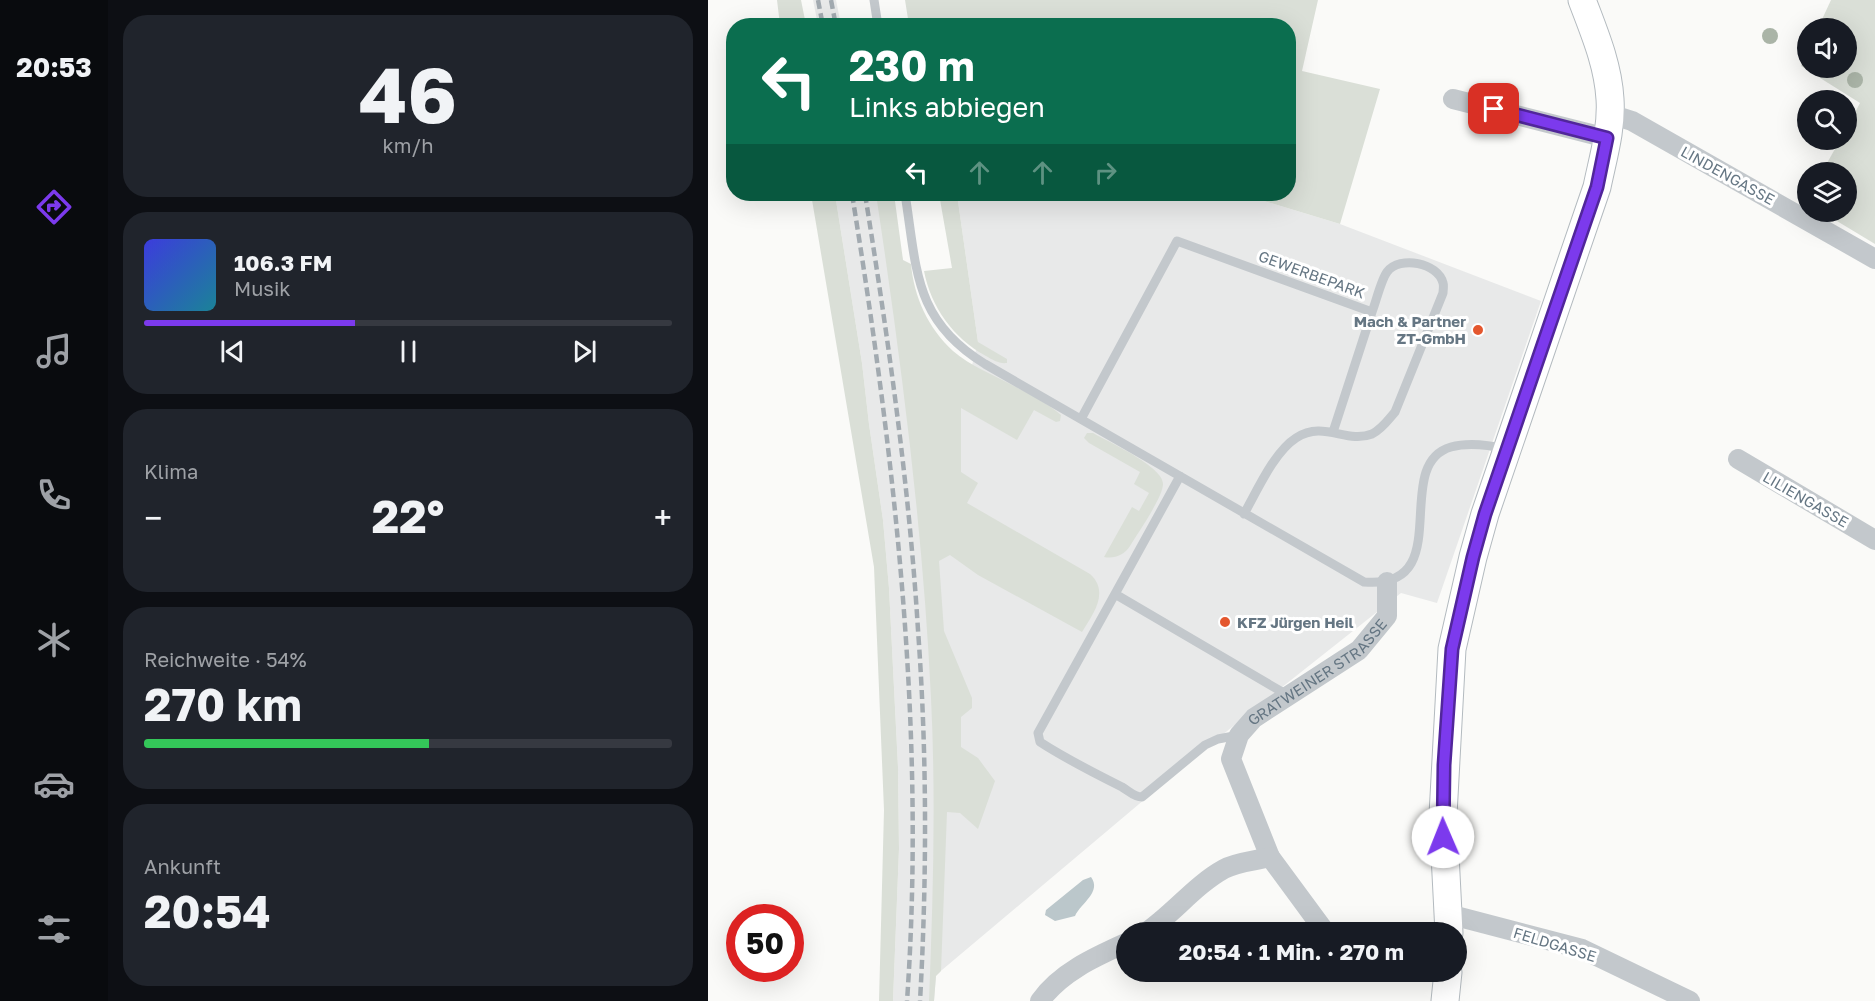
<!DOCTYPE html>
<html lang="de">
<head>
<meta charset="utf-8">
<style>
	:root { --surface:#171b24; --page:#20242c; --text:#f1f3f6; --muted:#9ea1a6; --line:#363941; --accent:#7c3aed }
	body { margin:0; font-family:"Golos Text",sans-serif; background:var(--page); color:var(--text); height:100vh; display:flex; flex-direction:column; font-size:22px; white-space:nowrap }
	* { box-sizing:border-box; margin:0 }
	p { font-size:20px; color:var(--muted) }
	.icon { flex:none; width:33px; height:33px; fill:none; stroke:currentColor; stroke-width:2; stroke-linecap:round; stroke-linejoin:round }
	.map { position:relative; flex:1; overflow:hidden }
	.panel { display:flex; flex-direction:column; gap:15px; padding:15px; background:#0d0f14; width:600px }
	.panel>* { flex:none }
	.hud { position:absolute; left:18px; top:18px; width:570px; height:183px; border-radius:24px; box-shadow:0 6px 24px #0002; background:#0b6e4f; color:#fff; overflow:hidden }
	.tools { position:absolute; left:1089px; top:18px; display:grid; gap:12px }
	.tools a { display:grid; place-items:center; width:60px; height:60px; border-radius:50%; background:var(--surface); box-shadow:0 6px 24px #0002; font-size:30px }
	.speed { position:absolute; left:18px; top:904px; display:flex; gap:12px; font-size:30px; font-weight:700; text-align:center }
	.speed>* { display:grid; place-content:center; width:78px; height:78px; border-radius:50%; background:var(--surface); box-shadow:0 6px 24px #0002; line-height:1 }
	.speed .limit { border:9px solid #d22; background:#fff; color:#111 }
	.pin { position:absolute; display:grid; place-items:center; width:51px; height:51px; color:#fff; margin:-26px; border-radius:12px; box-shadow:0 3px 9px #0006 }
	.me { position:absolute; width:66px; margin:-33px; rotate:359deg; stroke-linejoin:round; filter:drop-shadow(0 0 4px #0008) }
	.turn { display:flex; align-items:center; gap:21px; height:126px; padding:0 24px; font-size:27px }
	.turn .icon { width:78px; height:78px; stroke-width:2.5 }
	.turn b { display:block; font-size:42px; line-height:51px }
	.lanes { display:flex; align-items:center; height:57px; padding:0 24px; background:#0003; justify-content:center; gap:30px; direction:ltr }
	.lanes .off { opacity:.35 }
	.big { font-size:45px; font-weight:700; line-height:1.1 }
	.panel .tile { flex:1; display:flex; flex-direction:column; justify-content:center; gap:9px; min-width:0; padding:0 21px; border-radius:24px; background:var(--page) }
	.panel .dial { align-items:center; gap:0 }
	.dial b { font-size:78px; line-height:1 }
	.song { display:flex; align-items:center; gap:18px }
	.cover { width:72px; height:72px; border-radius:9px; background:linear-gradient(135deg,hsl(240 70% 55%),hsl(190 70% 35%)) }
	.played { height:6px; border-radius:3px; background:linear-gradient(90deg,var(--accent) 40%,var(--line) 40%) }
	.keys { display:flex; justify-content:space-around; direction:ltr }
	.heat { display:flex; justify-content:space-between; align-items:center; font-size:33px; direction:ltr }
	.charge { height:9px; border-radius:4px; background:linear-gradient(90deg,#34c759 54%,var(--line) 0) }
	.trip { position:absolute; left:408px; top:922px; width:351px; height:60px; border-radius:30px; background:var(--surface); box-shadow:0 6px 24px #0002; font-weight:700; line-height:60px; text-align:center }
	main { display:flex; flex:1; min-height:0 }
	.dock { display:flex; flex-direction:column; width:108px; justify-content:space-around; align-items:center; background:#090b0e; color:var(--muted) }
	.dock .icon { width:42px; height:42px }
	.dock .current { color:var(--accent) }
	.dock b { font-size:27px; color:var(--text) }
	.map>svg:first-child { display:block }
	.built { fill:#e8e9e9 }
	.green { fill:#dadfd7 }
	.water { fill:#bbc7cb }
	.lines { fill:none; stroke-linecap:round; stroke-linejoin:round }
	.secondary-casing { stroke:#b3babf; stroke-width:29 }
	.service { stroke:#c3c8cc; stroke-width:9 }
	.minor { stroke:#c3c8cc; stroke-width:20 }
	.secondary { stroke:#fff; stroke-width:27 }
	.rail { stroke:#a2aab0; stroke-width:4.5; stroke-dasharray:9 4.5; stroke-linecap:butt }
	.tree { fill:#aab4a7 }
	.route-casing { stroke:#51269a; stroke-width:15 }
	.route { stroke:#7c3aed; stroke-width:10 }
	.poi-dot { fill:#e4572e; stroke:#fff; stroke-width:2 }
	.labels { text-anchor:middle; dominant-baseline:central; stroke-width:6; stroke-linejoin:round; paint-order:stroke }
	.street-label { font-size:15px; fill:#657683; stroke:#fff }
	.poi-label { font-size:15px; font-weight:bold; fill:#657683; stroke:#fff; text-anchor:end }
</style>
</head>
<body>
<main>
<nav class="dock">
<b>20:53</b>
<svg class="icon current" aria-label="directions" viewBox="0 0 24 24"><path d="M12 3l9 9-9 9-9-9zM9 14v-3h6M13 9l2 2-2 2"/></svg>
<svg class="icon" aria-label="music" viewBox="0 0 24 24"><path d="M9 18V5l10-2v13"/><circle cx="6" cy="18" r="3"/><circle cx="16" cy="16" r="3"/></svg>
<svg class="icon" aria-label="phone" viewBox="0 0 24 24"><path d="M5 4h4l2 5-3 2q2 4 5 5l2-3 5 2v4C11 20 4 13 5 4z"/></svg>
<svg class="icon" aria-label="climate" viewBox="0 0 24 24"><path d="M12 3v18M4 7l16 10M4 17L20 7"/></svg>
<svg class="icon" aria-label="car" viewBox="0 0 24 24"><path d="M5 17H2v-5l4-1 3-4h7l3 4 3 1v5h-3M9 17h6M6 11h13"/><circle cx="7" cy="17" r="2"/><circle cx="17" cy="17" r="2"/></svg>
<svg class="icon" aria-label="filters" viewBox="0 0 24 24"><path d="M4 7h16M4 17h16"/><circle cx="9" cy="7" r="2"/><circle cx="15" cy="17" r="2"/></svg>
</nav>
<section class="panel">
<div class="tile dial"><b>46</b><p>km/h</p></div>
<div class="tile">
<div class="song"><i class="cover"></i><div><b>106.3 FM</b><p>Musik</p></div></div>
<div class="played"></div>
<div class="keys"><svg class="icon" aria-label="previous" viewBox="0 0 24 24"><path d="M18 5L8 12l10 7zM5 5v14"/></svg><svg class="icon" aria-label="pause" viewBox="0 0 24 24"><path d="M8 5v14M16 5v14"/></svg><svg class="icon" aria-label="next" viewBox="0 0 24 24"><path d="M6 5l10 7-10 7zM19 5v14"/></svg></div>
</div>
<div class="tile"><p>Klima</p>
<div class="heat"><a>−</a><b class="big">22°</b><a>+</a></div>
</div>
<div class="tile"><p>Reichweite · 54%</p><b class="big">270 km</b><div class="charge"></div></div>
<div class="tile"><p>Ankunft</p><b class="big">20:54</b></div>
</section>
<div class="map">
<svg width="1167" height="1001" viewBox="0 0 1167 1001">
	<rect width="100%" height="100%" fill="#fafaf8"/>
	<path class="built" d="M105,0h23l5,25h-23z
		M127,194h50l76,279v-65l17,-66 -21,-148h284l99,30 201,77 -104,302 -36,-10 -115,91 -84,67 -266,224 -2,26h-41l6,-152 -1,-82 -9,-179 -6,-68 -14,-96 -7,-61z"/>
	<path class="green" d="M69,0h24l5,25h-26z
		M197,0h413l-16,71 78,18 -40,135 -99,-30h47v-168l-379,-1z
		M1123,0h44v244l-53,-32h24v-40h-24l18,-32h6l1,-12 13,-25 -59,-37 6,-15 1,17h38v-40h-28z
		M103,194h24l27,169 7,61 14,96 6,68 9,179 1,82 -6,152h-14l5,-191 -10,-243z
		M168,194h18l9,66 8,4c3,33 17,64 42,87 17,15 41,24 61,35 16,8 33,17 47,29l-1,6 -4,1 -22,-12 -17,30 -56,-32v64l17,11 -11,20 123,71c20,18 3,40 -8,58l-104,-57 -28,-20 -11,6 5,70 28,67v10l-11,9v30l17,11 17,23 -17,48 -18,-16 -13,-1 -6,159 -5,5 -2,25h-5c4,-101 7,-202 2,-303 -8,-169 -30,-338 -55,-504z
		M231,194h18l21,148 29,17v4c-8,1 -14,-3 -21,-7 -33,-18 -55,-49 -62,-85l28,-3z
		M379,433h6c14,8 71,34 70,51 0,13 -25,49 -33,62 -6,9 -15,13 -26,11l28,-50 7,4 10,-18 -15,-9 6,-12 -51,-29 -5,-5z"/>
	<path class="water" d="M383,877c11,15 -10,26 -16,39l-20,5 -10,-6 1,-5 37,-30z"/>
	<g class="lines">
		<defs>
			<path id="secondary" d="M741,933l-6,-118 9,-166 21,-92 12,-43 112,-327c6,-29 15,-59 13,-88 -2,-35 -16,-67 -28,-99
				M737,1001l3,-29"/>
		</defs>
		<use href="#secondary" class="secondary-casing"/>
		<path class="service" d="M166,0l4,26
			M197,194c12,74 8,126 80,170l379,218c95,8 25,-117 87,-135 18,-5 38,-2 55,2
			M373,419l96,-178 195,71c4,-10 9,-32 15,-40 13,-17 51,-9 56,11 1,3 0,7 0,10l-48,119c-7,8 -13,17 -23,22 -26,10 -48,-14 -76,4 -22,14 -39,53 -52,76
			M625,432l39,-120
			M472,476l-65,118 174,102
			M407,594l-77,139 2,9c26,17 54,31 82,45 7,4 12,10 20,10l63,-52 13,-6 21,-4"/>
		<g class="minor">
			<path d="M745,99l154,39"/>
			<path d="M902,114l22,7 243,138"/>
			<path d="M1030,459l137,81"/>
			<path id="s1" d="M562,857l-39,-98 8,-24 15,-17 105,-68 28,-34v-34"/>
			<path d="M740,914l134,35 108,52"/>
			<path d="M437,933c28,-19 50,-48 79,-64 13,-7 31,-8 46,-12l56,76"/>
			<path d="M332,1001c21,-29 55,-44 86,-58"/>
		</g>
		<use href="#secondary" class="secondary"/>
		<path class="rail" d="M110,0l5,26
			M123,0l5,26
			M144,194c43,266 74,537 55,807
			M157,194c23,144 44,290 53,436 9,123 9,247 2,371"/>
	</g>
	<g class="tree">
		<circle cx="1062" cy="36" r="8"/>
		<circle cx="1147" cy="80" r="8"/>
	</g>
	<g class="lines">
		<defs>
			<path id="route" d="M735,837l1,-72 8,-116 21,-92 12,-43 112,-327 10,-49 -113,-29"/>
		</defs>
		<use href="#route" class="route-casing"/>
		<use href="#route" class="route"/>
	</g>
	<g class="poi-dot">
		<circle cx="770" cy="330" r="6"/>
		<circle cx="517" cy="622" r="6"/>
	</g>
	<g class="labels">
		<g class="street-label">
			<text transform="translate(1020 175) rotate(29)">LINDENGASSE</text>
			<text transform="translate(604 274) rotate(20)">GEWERBEPARK</text>
			<text transform="translate(1098 499) rotate(30)">LILIENGASSE</text>
			<text stroke="none"><textPath href="#s1" startOffset="232">GRATWEINER STRASSE</textPath></text>
			<text transform="translate(847 944) rotate(17)">FELDGASSE</text>
		</g>
		<g class="poi-label">
			<text x="758" y="321">Mach &amp; Partner<tspan x="758" dy="17">ZT-GmbH</tspan></text>
			<text x="529" y="622" text-anchor="start">KFZ Jürgen Heil</text>
		</g>
	</g>
</svg>
<div class="tools">
<a><svg class="icon" aria-label="sound" viewBox="0 0 24 24"><path d="M4 9h4l5-4v14l-5-4H4zM17 9q2 3 0 6"/></svg></a>
<a><svg class="icon" aria-label="search" viewBox="0 0 24 24"><circle cx="10" cy="10" r="6"/><path d="M15 15l6 6"/></svg></a>
<a><svg class="icon" aria-label="layers" viewBox="0 0 24 24"><path d="M12 4l9 5-9 5-9-5zM3 14l9 5 9-5"/></svg></a>
</div>
<div class="speed"><div class="limit">50</div></div>
<div class="pin" style="left:786px;top:109px;background:#d93025"><svg class="icon" aria-label="arrive" viewBox="0 0 24 24"><path d="M6 21V4h12l-3 4 3 4H6"/></svg></div>
<svg class="me" style="left:735px;top:837px" viewBox="-20 -20 40 40"><circle r="19" fill="#fff"/><path d="M0-13L10 11 0 6-10 11z" fill="#7c3aed"/></svg>
<div class="trip">20:54 · 1 Min. · 270 m</div>
<div class="hud">
<div class="turn"><svg class="icon" aria-label="left" viewBox="0 0 24 24"><path d="M17 20v-9H6M10 6l-5 5 5 5"/></svg><div><b>230 m</b>Links abbiegen</div></div>
<div class="lanes"><svg class="icon" aria-label="left" viewBox="0 0 24 24"><path d="M17 20v-9H6M10 6l-5 5 5 5"/></svg><svg class="icon off" aria-label="ahead" viewBox="0 0 24 24"><path d="M12 20V5M6 11l6-6 6 6"/></svg><svg class="icon off" aria-label="ahead" viewBox="0 0 24 24"><path d="M12 20V5M6 11l6-6 6 6"/></svg><svg class="icon off" aria-label="right" viewBox="0 0 24 24"><path d="M7 20v-9h11M14 6l5 5-5 5"/></svg></div>
</div>
</div>
</main>
</body>
</html>
